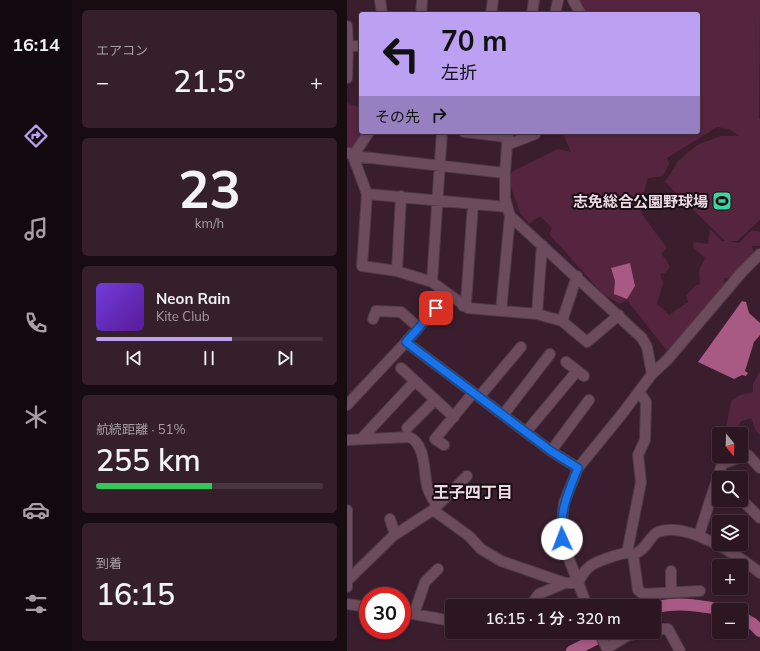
<!DOCTYPE html>
<html lang="ja">
<head>
<meta charset="utf-8">
<style>
	:root { --surface:#2c1622; --page:#341f2a; --text:#f1f3f6; --muted:#a69fa5; --line:#483540; --accent:#bca0f2 }
	body { margin:0; font-family:Mulish,"Noto Sans JP",sans-serif; background:var(--page); color:var(--text); height:100vh; display:flex; flex-direction:column; font-size:15px; white-space:nowrap }
	* { box-sizing:border-box; margin:0 }
	p { font-size:13px; color:var(--muted) }
	.icon { flex:none; width:22px; height:22px; fill:none; stroke:currentColor; stroke-width:2; stroke-linecap:round; stroke-linejoin:round }
	.map { position:relative; flex:1; overflow:hidden }
	.panel { display:flex; flex-direction:column; gap:10px; padding:10px; background:#180c13; width:275px }
	.panel>* { flex:none }
	.guide { position:absolute; left:12px; top:12px; width:341px; height:122px; border-radius:4px; box-shadow:0 2px 6px #0003,0 0 0 1px var(--line); background:#bca0f2; color:#111; overflow:hidden }
	.needle { width:26px; rotate:161deg }
	.controls { position:absolute; left:365px; top:427px; display:grid; gap:8px }
	.controls a { display:grid; place-items:center; width:36px; height:36px; border-radius:4px; background:var(--surface); box-shadow:0 2px 6px #0003,0 0 0 1px var(--line); font-size:20px }
	.speed { position:absolute; left:12px; top:587px; display:flex; gap:8px; font-size:20px; font-weight:700; text-align:center }
	.speed>* { display:grid; place-content:center; width:52px; height:52px; border-radius:50%; background:var(--surface); box-shadow:0 2px 6px #0003,0 0 0 1px var(--line); line-height:1 }
	.speed .limit { border:6px solid #d22; background:#fff; color:#111 }
	.pin { position:absolute; display:grid; place-items:center; width:34px; height:34px; color:#fff; margin:-17px; border-radius:8px; box-shadow:0 2px 6px #0006 }
	.me { position:absolute; width:44px; margin:-22px; rotate:358deg; stroke-linejoin:round; filter:drop-shadow(0 0 3px #0008) }
	.turn { display:flex; align-items:center; gap:14px; height:84px; padding:0 16px; font-size:18px }
	.turn .icon { width:52px; height:52px; stroke-width:2.5 }
	.turn b { display:block; font-size:28px; line-height:34px }
	.then { display:flex; align-items:center; height:38px; padding:0 16px; background:#0003; gap:8px; font-size:15px }
	.big { font-size:30px; font-weight:600; line-height:1.1 }
	.panel .widget { flex:1; display:flex; flex-direction:column; justify-content:center; gap:6px; min-width:0; padding:0 14px; border-radius:6px; background:var(--page) }
	.panel .dial { align-items:center; gap:0 }
	.dial b { font-size:52px; line-height:1 }
	.song { display:flex; align-items:center; gap:12px }
	.cover { width:48px; height:48px; border-radius:6px; background:linear-gradient(135deg,hsl(260 70% 55%),hsl(270 70% 35%)) }
	.played { height:4px; border-radius:2px; background:linear-gradient(90deg,var(--accent) 60%,var(--line) 60%) }
	.keys { display:flex; justify-content:space-around; direction:ltr }
	.heat { display:flex; justify-content:space-between; align-items:center; font-size:22px; direction:ltr }
	.charge { height:6px; border-radius:3px; background:linear-gradient(90deg,#34c759 51%,var(--line) 0) }
	.trip { position:absolute; left:98px; top:599px; width:216px; height:40px; border-radius:4px; background:var(--surface); box-shadow:0 2px 6px #0003,0 0 0 1px var(--line); font-weight:600; line-height:40px; text-align:center }
	main { display:flex; flex:1; min-height:0 }
	.menu { display:flex; flex-direction:column; width:72px; justify-content:space-around; align-items:center; background:#12090e; color:var(--muted) }
	.menu .icon { width:28px; height:28px }
	.menu .on { color:var(--accent) }
	.menu b { font-size:18px; color:var(--text) }
	.map>svg:first-child { display:block }
	.green { fill:#552540; fill-rule:evenodd }
	.water { fill:#a85a85 }
	.lines { fill:none; stroke-linecap:round; stroke-linejoin:round }
	.river { stroke:#a85a85; stroke-width:12 }
	.minor-casing { stroke:#513a47; stroke-width:12 }
	.minor { stroke:#6c4c5c; stroke-width:10 }
	.route-casing { stroke:#114b97; stroke-width:10 }
	.route { stroke:#1a73e8; stroke-width:7 }
	.labels { text-anchor:middle; dominant-baseline:central; stroke-width:4; stroke-linejoin:round; paint-order:stroke }
	.poi-label { font-size:15px; font-weight:bold; fill:#eedae4; stroke:#190d14; text-anchor:end }
	.neighbourhood-label { font-size:16px; font-weight:bold; fill:#eedae4; stroke:#190d14 }
</style>
</head>
<body>
<main>
<nav class="menu">
<b>16:14</b>
<svg class="icon on" aria-label="directions" viewBox="0 0 24 24"><path d="M12 3l9 9-9 9-9-9zM9 14v-3h6M13 9l2 2-2 2"/></svg>
<svg class="icon" aria-label="music" viewBox="0 0 24 24"><path d="M9 18V5l10-2v13"/><circle cx="6" cy="18" r="3"/><circle cx="16" cy="16" r="3"/></svg>
<svg class="icon" aria-label="phone" viewBox="0 0 24 24"><path d="M5 4h4l2 5-3 2q2 4 5 5l2-3 5 2v4C11 20 4 13 5 4z"/></svg>
<svg class="icon" aria-label="climate" viewBox="0 0 24 24"><path d="M12 3v18M4 7l16 10M4 17L20 7"/></svg>
<svg class="icon" aria-label="car" viewBox="0 0 24 24"><path d="M5 17H2v-5l4-1 3-4h7l3 4 3 1v5h-3M9 17h6M6 11h13"/><circle cx="7" cy="17" r="2"/><circle cx="17" cy="17" r="2"/></svg>
<svg class="icon" aria-label="filters" viewBox="0 0 24 24"><path d="M4 7h16M4 17h16"/><circle cx="9" cy="7" r="2"/><circle cx="15" cy="17" r="2"/></svg>
</nav>
<section class="panel">
<div class="widget"><p>エアコン</p>
<div class="heat"><a>−</a><b class="big">21.5°</b><a>+</a></div>
</div>
<div class="widget dial"><b>23</b><p>km/h</p></div>
<div class="widget">
<div class="song"><i class="cover"></i><div><b>Neon Rain</b><p>Kite Club</p></div></div>
<div class="played"></div>
<div class="keys"><svg class="icon" aria-label="previous" viewBox="0 0 24 24"><path d="M18 5L8 12l10 7zM5 5v14"/></svg><svg class="icon" aria-label="pause" viewBox="0 0 24 24"><path d="M8 5v14M16 5v14"/></svg><svg class="icon" aria-label="next" viewBox="0 0 24 24"><path d="M6 5l10 7-10 7zM19 5v14"/></svg></div>
</div>
<div class="widget"><p>航続距離 · 51%</p><b class="big">255 km</b><div class="charge"></div></div>
<div class="widget"><p>到着</p><b class="big">16:15</b></div>
</section>
<div class="map">
<svg width="413" height="651" viewBox="0 0 413 651">
	<rect width="100%" height="100%" fill="#3a1e2d"/>
	<path class="green" d="M232,0h181l-1,119h1v101l-23,21h-8l10,2 13,-13 8,2v14h-8l2,7 -20,25h-10v11l-36,38 -10,14 -1,11 -10,-1 -40,-51 -7,4 -17,-10 -54,-60 3,-6 -12,-12 -11,8 -9,-11 -13,-37 8,-6 43,-21 13,3 -9,-20h136v-118h-113l-1,-8zM370,127l12,2 11,7h-19l-24,9 -19,16 -13,21 60,59h-3l-12,-12 -2,15 -14,-2 -1,5 12,11 -6,12 1,14 -4,1 -10,10 2,7 -19,13 -12,-11 6,-21 -3,-9 5,-1 5,-6 -4,-8 -5,-5 6,-6 -26,-35 5,-30 2,-5 15,-2 6,-12 -2,-6z
		M0,103l14,5v24h5l-14,21 -5,-4z
		M413,371v64l-4,-4 -5,-13 -11,4 -3,12h-12l6,-33 9,-6 13,-3v-8z"/>
	<path class="water" d="M283,263l5,23 -8,13 -13,-5 1,-13 -4,-13z
		M395,301l4,1 3,11 11,10v12l-6,7 -9,29 3,2 -2,3 -4,-1 -8,4 -36,-17z"/>
	<g class="lines">
		<path class="river" d="M307,608c24,-7 47,-2 71,2
			M394,617l12,7 7,7
			M225,651l38,-19"/>
		<defs>
			<path id="minor" d="M33,0l2,14
				M226,0l8,14
				M74,14l1,-14
				M144,14l2,-14
				M185,14l2,-14
				M208,14l3,-14
				M0,26l1,20 -1,32
				M1,46h13
				M117,132l44,5
				M160,145l28,-11
				M2,153l4,3 152,17
				M6,156l14,38 -5,72 35,5 35,11 36,26 69,6 25,7 25,21 32,-27
				M6,156l16,-24
				M20,194l140,13
				M163,216l132,122 5,9 5,27
				M50,271l4,-75
				M85,282l10,-150
				M116,306l3,-3 7,-99
				M154,311l9,-95 -5,-17v-26l3,-41
				M190,314l5,-69
				M26,319l3,-8 25,1 17,15
				M215,321l15,-45
				M59,342l30,-34
				M219,362l18,14
				M54,368l53,49
				M132,397l42,-50
				M0,405l59,-63 145,109 27,17
				M156,415l47,-61
				M60,428l28,-28
				M179,432l51,-61
				M18,439l-1,-3 51,-55
				M0,440l62,-3c18,7 14,38 19,52 2,6 6,12 9,17
				M97,445l-9,-6 38,-46
				M204,451l38,-51
				M394,499l19,19
				M0,510v77
				M86,510l36,26 12,13 20,12 64,22h12c4,-4 6,-11 11,-15 5,-6 28,-13 37,-15 3,0 6,1 9,1 13,-4 15,-18 24,-22 28,-11 80,23 102,41
				M43,519l5,15
				M352,535l22,-68 3,-4 24,-8 12,13
				M280,553l14,-71 -3,-27 7,-15 1,-38 -7,-10
				M286,554l5,36 5,4 57,-3
				M324,571v21
				M1,580l45,-44 40,-26 34,-34
				M0,604l21,3
				M183,606l9,-12 26,-11
				M240,606l-21,-55 -5,-19 3,-29 14,-35 44,-54 30,-40 16,-15 74,-87 18,-18
				M55,612l50,9
				M67,614l11,-32 13,-13
				M307,629h14l12,22
				M252,632l9,19
				M260,648l20,-12 15,-4"/>
		</defs>
		<use href="#minor" class="minor-casing"/>
		<use href="#minor" class="minor"/>
	</g>
	<g class="lines">
		<defs>
			<path id="route" d="M89,308l-30,34 145,109 27,17c-10,24 -19,45 -16,71"/>
		</defs>
		<use href="#route" class="route-casing"/>
		<use href="#route" class="route"/>
	</g>
	<defs>
		<symbol id="stadium-square" viewBox="-11 -11 22 22"><rect x="-9" y="-9" width="18" height="18" rx="4" fill="#3cd4a4" stroke="#190d14"/><path d="M0-5a6.5 5 0 1 0 0 10a6.5 5 0 1 0 0-10ZM-3.5-1.8h7v3.6h-7Z" fill="#111"/></symbol>
	</defs>
	<g fill-rule="evenodd">
		<use href="#stadium-square" x="364" y="190" width="22" height="22"/>
	</g>
	<g class="labels">
		<g class="poi-label">
			<text x="361" y="201">志免総合公園野球場</text>
		</g>
		<g class="neighbourhood-label">
			<text x="126" y="492">王子四丁目</text>
		</g>
	</g>
</svg>
<div class="controls">
<a><svg class="needle" viewBox="-14 -14 28 28"><path d="M0-13l5 13h-10z" fill="#e53935"/><path d="M0 13l5-13h-10z" fill="#a69fa5"/></svg></a>
<a><svg class="icon" aria-label="search" viewBox="0 0 24 24"><circle cx="10" cy="10" r="6"/><path d="M15 15l6 6"/></svg></a>
<a><svg class="icon" aria-label="layers" viewBox="0 0 24 24"><path d="M12 4l9 5-9 5-9-5zM3 14l9 5 9-5"/></svg></a>
<a>+</a>
<a>−</a>
</div>
<div class="speed"><div class="limit">30</div></div>
<div class="pin" style="left:89px;top:308px;background:#d93025"><svg class="icon" aria-label="arrive" viewBox="0 0 24 24"><path d="M6 21V4h12l-3 4 3 4H6"/></svg></div>
<svg class="me" style="left:215px;top:539px" viewBox="-20 -20 40 40"><circle r="19" fill="#fff"/><path d="M0-13L10 11 0 6-10 11z" fill="#1a73e8"/></svg>
<div class="trip">16:15 · 1 分 · 320 m</div>
<div class="guide">
<div class="turn"><svg class="icon" aria-label="left" viewBox="0 0 24 24"><path d="M17 20v-9H6M10 6l-5 5 5 5"/></svg><div><b>70 m</b>左折</div></div>
<div class="then">その先<svg class="icon" aria-label="right" viewBox="0 0 24 24"><path d="M7 20v-9h11M14 6l5 5-5 5"/></svg></div>
</div>
</div>
</main>
</body>
</html>
